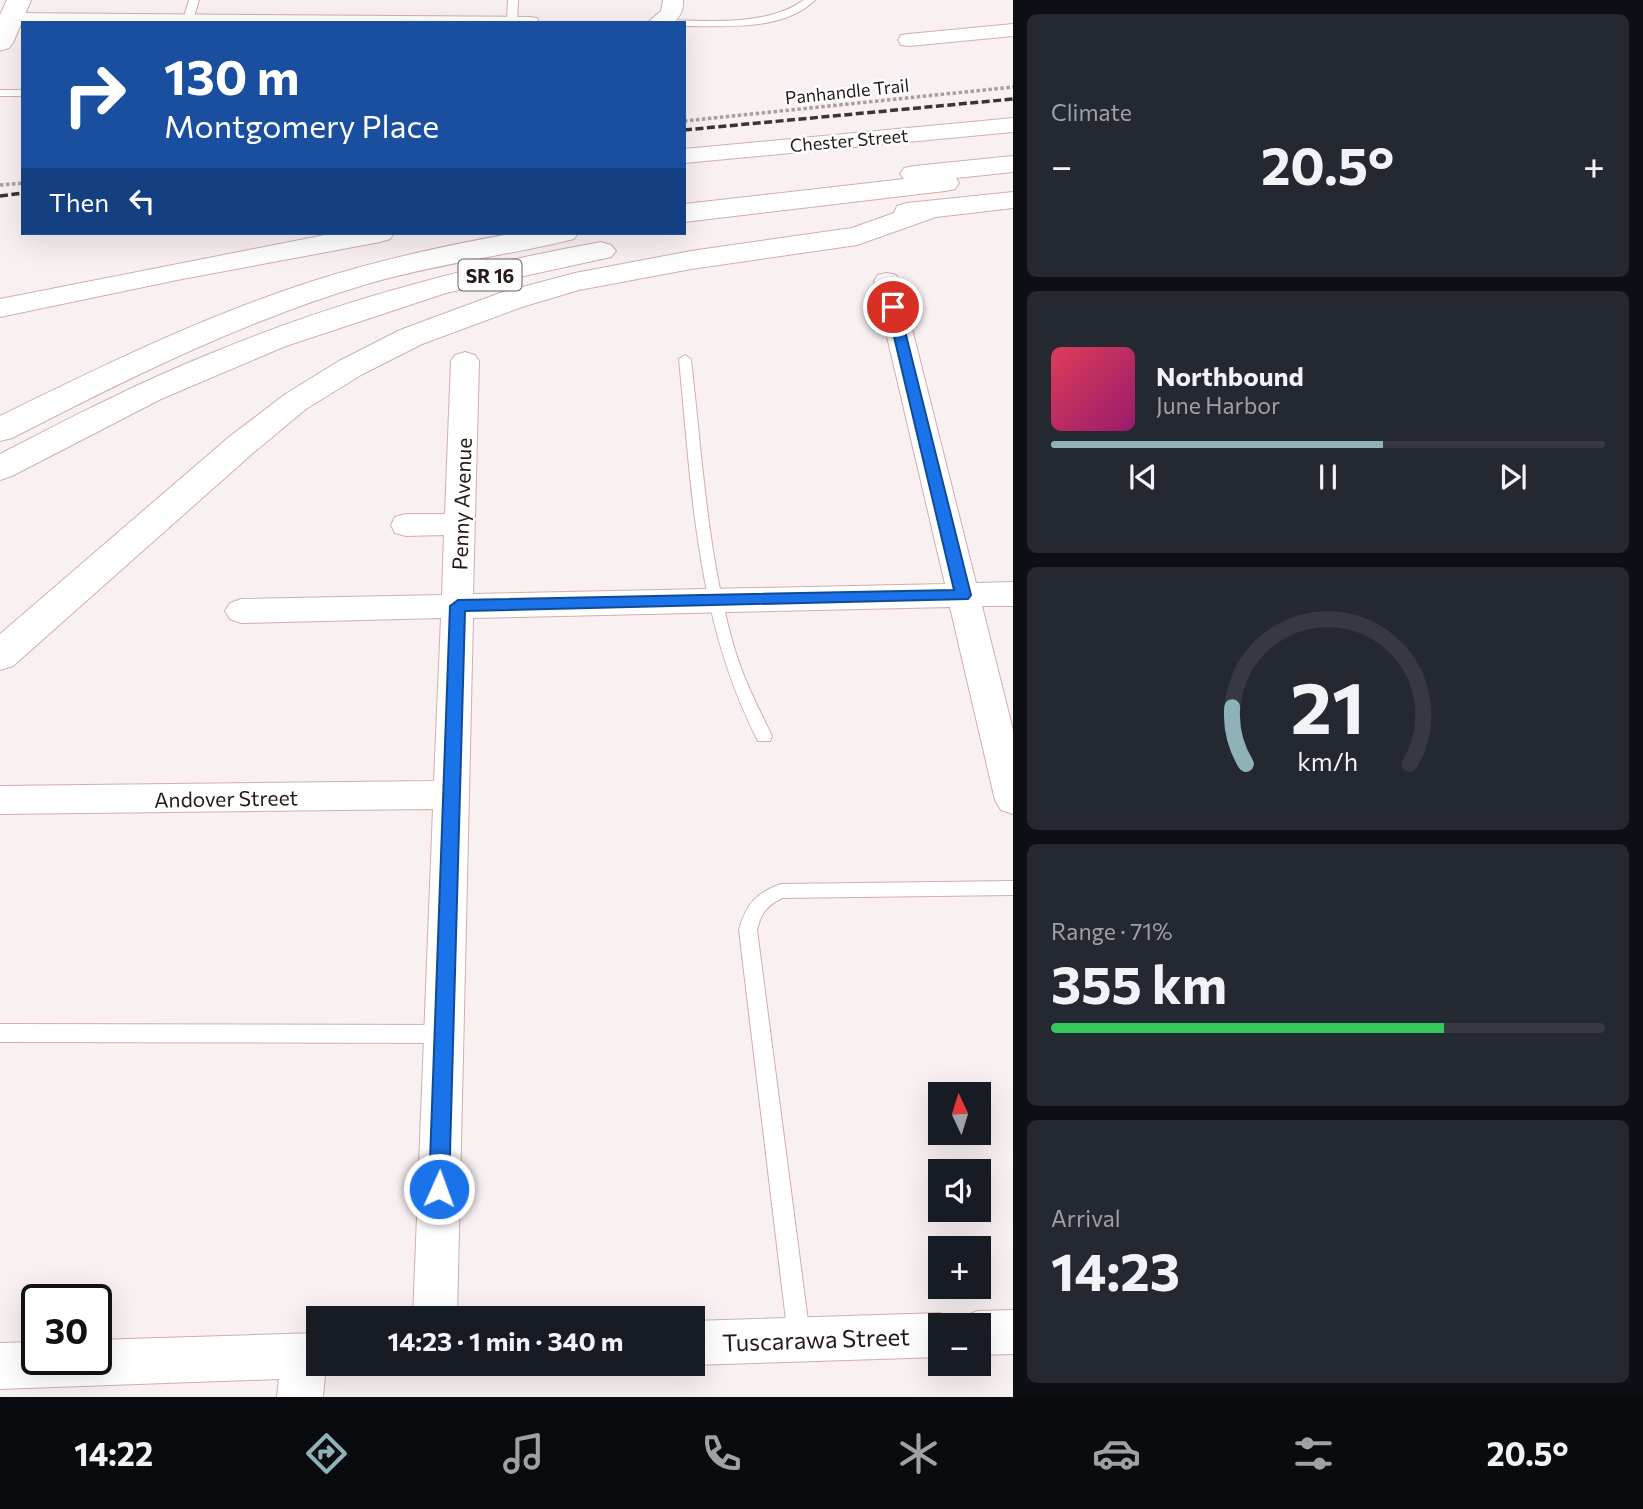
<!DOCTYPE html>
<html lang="en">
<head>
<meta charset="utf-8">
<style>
	:root { --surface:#171b24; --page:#242831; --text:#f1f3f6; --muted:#9ea1a6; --line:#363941; --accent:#8eb2b7 }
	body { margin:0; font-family:Commissioner,sans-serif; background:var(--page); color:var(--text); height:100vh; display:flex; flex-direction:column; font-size:26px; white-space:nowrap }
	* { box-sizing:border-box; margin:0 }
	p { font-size:23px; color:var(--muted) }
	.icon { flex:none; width:38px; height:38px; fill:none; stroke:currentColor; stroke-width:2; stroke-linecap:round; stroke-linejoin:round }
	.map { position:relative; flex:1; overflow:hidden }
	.panel { display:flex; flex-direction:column; gap:14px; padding:14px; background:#0d0f14; width:630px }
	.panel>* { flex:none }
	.guide { position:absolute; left:21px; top:21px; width:665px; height:214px; border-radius:0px; box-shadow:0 7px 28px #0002; background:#1a4fa0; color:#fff; overflow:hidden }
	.needle { width:46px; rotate:356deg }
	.tools { position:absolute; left:928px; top:1082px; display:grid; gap:14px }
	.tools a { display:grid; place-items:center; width:63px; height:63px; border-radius:0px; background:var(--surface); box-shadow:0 7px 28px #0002; font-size:35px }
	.speed { position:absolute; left:21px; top:1284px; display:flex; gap:14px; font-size:35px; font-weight:700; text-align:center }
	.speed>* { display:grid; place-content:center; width:91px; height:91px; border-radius:50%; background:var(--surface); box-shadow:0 7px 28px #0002; line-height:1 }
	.speed .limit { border:4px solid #111; border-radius:10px; background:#fff; color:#111 }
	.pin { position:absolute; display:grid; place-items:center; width:60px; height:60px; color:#fff; margin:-30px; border:4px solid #fff; border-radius:50%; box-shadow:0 2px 7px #0007 }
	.me { position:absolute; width:77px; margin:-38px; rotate:2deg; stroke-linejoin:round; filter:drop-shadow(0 0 5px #0008) }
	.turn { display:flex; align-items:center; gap:24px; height:147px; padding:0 28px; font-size:32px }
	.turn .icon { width:91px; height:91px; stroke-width:2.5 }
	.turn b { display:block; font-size:49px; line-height:60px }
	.then { display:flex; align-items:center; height:66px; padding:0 28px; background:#0003; gap:14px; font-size:26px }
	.big { font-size:52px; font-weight:700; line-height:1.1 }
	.panel .card { flex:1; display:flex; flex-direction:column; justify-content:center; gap:10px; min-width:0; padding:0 24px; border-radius:10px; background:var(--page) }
	.panel .dial { align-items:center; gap:0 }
	.dial svg { height:182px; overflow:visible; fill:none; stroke:var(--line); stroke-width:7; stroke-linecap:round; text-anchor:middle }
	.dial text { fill:var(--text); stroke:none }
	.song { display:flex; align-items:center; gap:21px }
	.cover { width:84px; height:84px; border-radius:10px; background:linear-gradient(135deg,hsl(350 70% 55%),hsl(320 70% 35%)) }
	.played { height:7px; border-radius:4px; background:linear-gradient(90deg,var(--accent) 60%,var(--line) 60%) }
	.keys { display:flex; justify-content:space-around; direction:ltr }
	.heat { display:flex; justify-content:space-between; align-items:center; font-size:38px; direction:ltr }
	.charge { height:10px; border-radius:5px; background:linear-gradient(90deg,#34c759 71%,var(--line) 0) }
	.trip { position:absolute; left:306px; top:1306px; width:399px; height:70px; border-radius:0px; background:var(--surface); box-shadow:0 7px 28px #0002; font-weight:700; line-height:70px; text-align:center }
	.tab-bar { display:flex; height:112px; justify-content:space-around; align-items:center; background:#090b0e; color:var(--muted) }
	.tab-bar .icon { width:49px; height:49px }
	.tab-bar .on { color:var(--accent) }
	.tab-bar b { font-size:32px; color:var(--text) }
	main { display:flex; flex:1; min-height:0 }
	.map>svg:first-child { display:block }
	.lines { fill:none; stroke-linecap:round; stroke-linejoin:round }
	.lane-casing { stroke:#d3aeab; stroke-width:2 }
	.street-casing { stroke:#d3aeab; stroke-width:2 }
	.secondary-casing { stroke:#d3aeab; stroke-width:2 }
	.highway-casing { stroke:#d3aeab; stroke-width:2 }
	.path { stroke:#a99f9f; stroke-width:3.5; stroke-dasharray:3.5 2.5; stroke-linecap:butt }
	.lane { fill:#fff; fill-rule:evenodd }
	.street { fill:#fff; fill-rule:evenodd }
	.secondary { fill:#fff; fill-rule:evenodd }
	.highway { fill:#fff; fill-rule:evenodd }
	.rail { stroke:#3f3332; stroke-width:3.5; stroke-dasharray:8 3.5; stroke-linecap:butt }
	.route { fill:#1a73e8; stroke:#114b97; stroke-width:2 }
	.labels { text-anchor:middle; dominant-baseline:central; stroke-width:5; stroke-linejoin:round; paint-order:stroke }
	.far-street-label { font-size:18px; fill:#261918; stroke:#fff }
	.shield { fill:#fff; stroke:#675e5d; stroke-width:2 }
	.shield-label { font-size:19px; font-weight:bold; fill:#261918 }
	.street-label { font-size:21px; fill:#261918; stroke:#fff }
	.near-street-label { font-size:24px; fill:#261918; stroke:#fff }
</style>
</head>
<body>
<main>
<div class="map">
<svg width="1013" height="1397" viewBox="0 0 1013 1397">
	<rect width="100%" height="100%" fill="#f9f1f1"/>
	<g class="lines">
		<defs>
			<path id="lane" d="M189,0h10l-6,20 -6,3 -4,-3z
				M508,0h10l-1,23 -10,-1z
				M804,0h11c-31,31 -90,26 -131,26v-3h-30l5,-3c46,0 105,8 145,-20z
				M0,90h23v6h-23z
				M685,355l6,4c11,96 16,195 43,288 9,31 24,60 38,89l-2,5h-12c-62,-121 -66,-250 -79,-382z
				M1013,881v14l-231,3c-16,8 -21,16 -25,32l53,407 -4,7 -7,4 -7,-4 -4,-7 -49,-407c7,-26 17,-37 42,-46z
				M0,1024l444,1 7,3 2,6 -2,6 -7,3 -444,-1z"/>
			<path id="street" d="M663,0h20c1,10 -3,17 -10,23h-26l14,-12z
				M11,13l518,4 8,1 2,5h-535l-4,-4 4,-4z
				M1013,24v12l-104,10 -8,-1 -3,-5 3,-5 8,-1z
				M1013,118v14l-329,31v-14z
				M887,273l9,2 4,6 76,302 37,-1v24h-31l31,124v84l-12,-4 -6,-10 -45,-193 -477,11 -16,700h-44l20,-509 -433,5v-28l434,-5 7,-163 -200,5 -11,-4 -5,-8 5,-8 11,-4 201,-4 2,-60 -38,1 -11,-3 -4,-8 4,-8 11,-3h39l6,-153 4,-6 10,-3 10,3 4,6 -6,233 472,-10 -71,-303 4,-6z
				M1013,1310v44l-35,1v-30h-19l3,-8 16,-6z
				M940,1313l16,6 2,6h-18v32l-247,8 -5,-2h5v-42z
				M318,1333v30h19l-3,8 -9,4 -2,22h-46l2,-18 -279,10v-46l37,-1v18h59v-20z"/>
			<path id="secondary" d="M7,0h24l-18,43 -4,5 -9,3v-36z"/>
			<path id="highway" d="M1013,156v16l-57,6 3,5 -4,6 -10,2 -261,31v-18l220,-25 -4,-5 4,-6 10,-2z
				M1013,192v16l-77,9 -79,28 -166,24 -112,21 -57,17 -100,37 -61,31 -55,34 -53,44 -240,213 -13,4v-36l229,-197 55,-42 55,-34 61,-31 100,-37 75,-20 116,-22 161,-23 42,-15 3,-7 10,-3z
				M335,233h59l-4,6 -10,3 -203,38 -177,37v-18z
				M515,233h63l-4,6c-69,17 -139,25 -207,45 -124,37 -240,95 -355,154l-12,3v-25c102,-50 204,-100 313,-135 66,-21 134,-36 202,-48z
				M601,242l10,3 5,6 -5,6 -165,36 -160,53 -125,53 -149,77 -12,4v-26c70,-36 139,-72 212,-101 125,-52 256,-87 389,-111z"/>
		</defs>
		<use href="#lane" class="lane-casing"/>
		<use href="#street" class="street-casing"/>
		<use href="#secondary" class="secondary-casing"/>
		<use href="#highway" class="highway-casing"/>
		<path class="path" d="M684,121l329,-34
			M0,185l23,-2"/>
		<use href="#lane" class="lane"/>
		<use href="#street" class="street"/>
		<use href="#secondary" class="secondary"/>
		<use href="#highway" class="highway"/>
		<path class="rail" d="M684,130l329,-31
			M0,196l23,-3"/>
	</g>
	<path class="route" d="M893,304l6,3 72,288 -3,4 -503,12 -16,578 -3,7 -7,2 -7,-2 -3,-7 21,-583 8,-6 496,-10 -67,-283z"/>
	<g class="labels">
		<g class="far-street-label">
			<text transform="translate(847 91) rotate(-6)">Panhandle Trail</text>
			<text transform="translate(849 140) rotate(-5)">Chester Street</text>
		</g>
		<rect class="shield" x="458.5" y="259.5" width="63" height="31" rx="5"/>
		<g class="shield-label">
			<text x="490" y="275">SR 16</text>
		</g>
		<g class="street-label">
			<text transform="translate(461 504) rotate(-88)">Penny Avenue</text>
			<text transform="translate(226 798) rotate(-1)">Andover Street</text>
		</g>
		<g class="near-street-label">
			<text transform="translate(816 1339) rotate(-2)">Tuscarawa Street</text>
		</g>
	</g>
</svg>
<div class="tools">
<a><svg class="needle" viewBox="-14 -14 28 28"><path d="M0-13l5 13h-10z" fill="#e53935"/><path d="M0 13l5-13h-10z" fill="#9ea1a6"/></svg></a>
<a><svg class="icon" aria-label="sound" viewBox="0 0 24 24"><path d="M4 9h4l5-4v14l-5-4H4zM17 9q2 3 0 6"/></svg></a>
<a>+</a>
<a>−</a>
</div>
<div class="speed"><div class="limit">30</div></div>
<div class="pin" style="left:893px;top:307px;background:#d93025"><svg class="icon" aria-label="arrive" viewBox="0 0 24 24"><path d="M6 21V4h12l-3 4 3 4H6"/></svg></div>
<svg class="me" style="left:439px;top:1189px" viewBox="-20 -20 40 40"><circle r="17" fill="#1a73e8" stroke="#fff" stroke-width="3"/><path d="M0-11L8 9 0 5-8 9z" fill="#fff"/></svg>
<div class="trip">14:23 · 1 min · 340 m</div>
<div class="guide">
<div class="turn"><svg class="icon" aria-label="right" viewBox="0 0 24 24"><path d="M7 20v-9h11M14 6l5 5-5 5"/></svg><div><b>130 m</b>Montgomery Place</div></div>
<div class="then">Then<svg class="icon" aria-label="left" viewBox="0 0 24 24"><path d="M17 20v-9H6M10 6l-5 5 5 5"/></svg></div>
</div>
</div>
<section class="panel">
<div class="card"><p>Climate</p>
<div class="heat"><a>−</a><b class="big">20.5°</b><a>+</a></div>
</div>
<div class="card">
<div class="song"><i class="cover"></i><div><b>Northbound</b><p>June Harbor</p></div></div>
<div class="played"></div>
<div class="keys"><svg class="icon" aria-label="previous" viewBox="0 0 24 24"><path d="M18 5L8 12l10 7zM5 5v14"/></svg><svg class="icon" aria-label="pause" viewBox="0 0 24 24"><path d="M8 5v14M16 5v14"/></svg><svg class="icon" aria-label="next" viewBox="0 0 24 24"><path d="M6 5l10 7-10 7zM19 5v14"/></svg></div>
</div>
<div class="card dial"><svg viewBox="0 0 100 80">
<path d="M14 69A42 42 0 1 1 86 69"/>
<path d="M14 69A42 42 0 0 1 8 44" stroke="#8eb2b7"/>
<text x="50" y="56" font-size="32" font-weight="700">21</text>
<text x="50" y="72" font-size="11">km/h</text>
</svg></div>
<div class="card"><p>Range · 71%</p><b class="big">355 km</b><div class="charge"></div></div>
<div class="card"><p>Arrival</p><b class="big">14:23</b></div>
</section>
</main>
<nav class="tab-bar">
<b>14:22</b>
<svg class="icon on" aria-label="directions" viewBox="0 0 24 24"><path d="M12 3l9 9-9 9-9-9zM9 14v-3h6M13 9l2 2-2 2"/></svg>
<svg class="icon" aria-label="music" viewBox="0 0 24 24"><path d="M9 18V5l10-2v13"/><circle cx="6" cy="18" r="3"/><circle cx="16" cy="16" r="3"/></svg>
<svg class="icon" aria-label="phone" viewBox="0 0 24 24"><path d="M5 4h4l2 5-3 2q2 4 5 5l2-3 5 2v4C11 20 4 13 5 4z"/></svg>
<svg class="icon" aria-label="climate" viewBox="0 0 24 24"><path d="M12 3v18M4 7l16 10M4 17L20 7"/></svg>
<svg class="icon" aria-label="car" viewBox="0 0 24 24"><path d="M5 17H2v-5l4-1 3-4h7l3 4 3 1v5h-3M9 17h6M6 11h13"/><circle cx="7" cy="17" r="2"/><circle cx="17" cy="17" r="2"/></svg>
<svg class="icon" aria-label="filters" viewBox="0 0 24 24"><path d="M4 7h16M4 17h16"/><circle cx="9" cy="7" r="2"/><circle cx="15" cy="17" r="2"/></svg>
<b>20.5°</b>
</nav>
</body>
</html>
